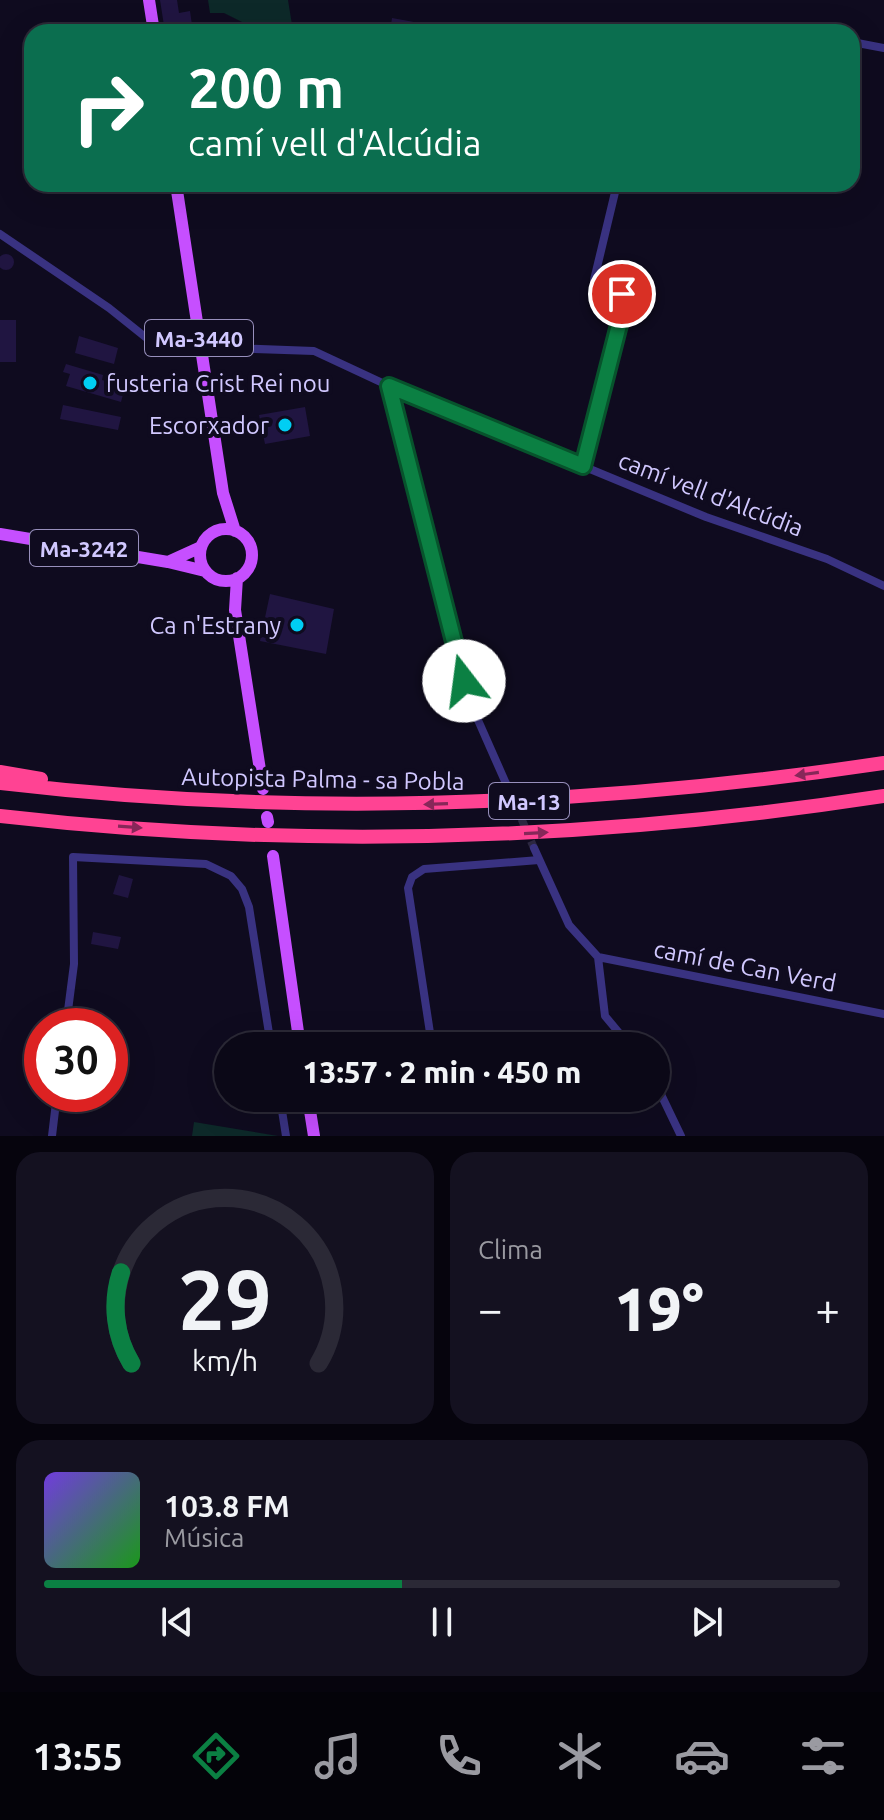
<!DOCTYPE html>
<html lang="es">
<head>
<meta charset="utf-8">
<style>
	:root { --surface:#0b0817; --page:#141120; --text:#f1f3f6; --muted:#9a9aa1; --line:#2b2936; --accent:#0b8043 }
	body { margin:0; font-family:Ubuntu,sans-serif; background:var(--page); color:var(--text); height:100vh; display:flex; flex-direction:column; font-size:30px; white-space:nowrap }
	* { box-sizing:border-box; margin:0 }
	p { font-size:26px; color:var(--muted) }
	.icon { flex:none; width:44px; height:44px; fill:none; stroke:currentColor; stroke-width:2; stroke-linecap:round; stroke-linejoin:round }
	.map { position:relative; height:1136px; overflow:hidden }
	.side { display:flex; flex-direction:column; gap:16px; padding:16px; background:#06040d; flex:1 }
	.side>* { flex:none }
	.guide { position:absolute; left:24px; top:24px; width:836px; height:168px; border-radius:24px; box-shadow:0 8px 32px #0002,0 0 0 2px var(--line); background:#0b6e4f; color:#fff; overflow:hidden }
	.speed { position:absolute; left:24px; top:1008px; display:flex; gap:16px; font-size:40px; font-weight:700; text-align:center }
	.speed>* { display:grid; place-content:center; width:104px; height:104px; border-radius:50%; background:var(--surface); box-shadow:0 8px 32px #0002,0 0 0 2px var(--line); line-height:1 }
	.speed .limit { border:12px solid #d22; background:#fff; color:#111 }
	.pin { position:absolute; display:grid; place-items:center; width:68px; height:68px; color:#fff; margin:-34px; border:4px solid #fff; border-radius:50%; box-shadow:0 2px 8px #0007 }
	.me { position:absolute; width:88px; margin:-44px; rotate:345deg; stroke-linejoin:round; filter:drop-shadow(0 0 6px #0008) }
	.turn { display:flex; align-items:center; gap:28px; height:168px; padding:0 32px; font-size:36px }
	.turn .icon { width:104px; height:104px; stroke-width:2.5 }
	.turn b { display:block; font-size:56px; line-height:68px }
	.big { font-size:60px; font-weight:800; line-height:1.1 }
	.side .widget { flex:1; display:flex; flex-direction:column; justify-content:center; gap:12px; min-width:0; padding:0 28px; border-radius:24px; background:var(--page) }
	.side .dial { align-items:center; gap:0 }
	.dial svg { height:208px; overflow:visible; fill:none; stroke:var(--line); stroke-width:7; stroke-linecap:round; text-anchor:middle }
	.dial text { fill:var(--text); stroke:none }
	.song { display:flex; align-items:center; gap:24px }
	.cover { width:96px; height:96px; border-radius:12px; background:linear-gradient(135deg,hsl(260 70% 55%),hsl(120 70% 35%)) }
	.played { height:8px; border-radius:4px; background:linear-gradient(90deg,var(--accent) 45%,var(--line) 45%) }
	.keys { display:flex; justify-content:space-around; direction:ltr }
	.heat { display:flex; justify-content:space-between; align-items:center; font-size:44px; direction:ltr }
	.side .tiles { flex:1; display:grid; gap:16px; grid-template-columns:1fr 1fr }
	.widget:last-child { grid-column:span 2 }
	.trip { position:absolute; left:214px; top:1032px; width:456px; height:80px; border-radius:40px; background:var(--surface); box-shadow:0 8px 32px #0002,0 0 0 2px var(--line); font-weight:800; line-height:80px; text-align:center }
	.dock { display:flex; height:128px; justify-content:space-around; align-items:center; background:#040309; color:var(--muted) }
	.dock .icon { width:56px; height:56px }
	.dock .current { color:var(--accent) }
	.dock b { font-size:36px; color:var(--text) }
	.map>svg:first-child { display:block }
	.green { fill:#0d2929 }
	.building { fill:#201541 }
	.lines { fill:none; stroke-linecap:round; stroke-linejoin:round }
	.minor-tunnel { stroke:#2c2741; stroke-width:8; stroke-dasharray:8 4; stroke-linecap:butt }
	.minor { stroke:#393281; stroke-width:8 }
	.primary { stroke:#c64fff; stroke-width:12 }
	.motorway { stroke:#ff4393; stroke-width:14 }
	.oneway { fill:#872759 }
	.route-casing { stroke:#07532c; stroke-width:20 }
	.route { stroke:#0b8043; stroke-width:14 }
	.poi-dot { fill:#00cef3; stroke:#0f0b1f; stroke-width:3 }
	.labels { text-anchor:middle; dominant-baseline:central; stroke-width:8; stroke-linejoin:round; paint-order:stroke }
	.shield { fill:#0f0b1f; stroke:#978fbc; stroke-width:2 }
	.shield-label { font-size:22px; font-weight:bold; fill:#d1c8ff }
	.poi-label { font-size:24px; fill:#d1c8ff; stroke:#0f0b1f; text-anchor:end }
	.street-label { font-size:24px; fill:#d1c8ff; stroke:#0f0b1f }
</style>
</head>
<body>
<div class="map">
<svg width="884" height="1136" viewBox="0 0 884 1136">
	<rect width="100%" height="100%" fill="#0f0b1f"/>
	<path class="green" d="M208,0h80l5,31 -31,1 -38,-19h-14z
		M194,1122l84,14h-86z"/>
	<path class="building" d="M160,0h17l2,13 11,-2 3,21h-28z
		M392,18l44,8 -1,6h-17l-27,-7z
		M-2 262a8 8 0 1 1 16 0a8 8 0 1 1-16 0Z
		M0,320h16v42h-16z
		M79,336l39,12 -4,16 -39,-11z
		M66,364l37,11 -1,5 23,7 -4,15 -55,-16 4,-12 -7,-2z
		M63,405l58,12 -3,13 -58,-11z
		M305,407l5,29 -45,8 -6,-29z
		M270,594l64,15 -8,45 -66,-13z
		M119,875l14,4 -5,19 -15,-4z
		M93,932l28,5 -3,12 -27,-5z"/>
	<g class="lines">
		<path class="minor-tunnel" d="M512,797l22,51"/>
		<path class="minor" d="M724,32l5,-6 54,6
			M852,42l32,6
			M0,234l109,74 40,32 52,7 113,4 75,35 317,131 121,42 57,27
			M389,386l14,49 55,226 12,41 38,86
			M583,466l41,-166 -2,-6 -23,-6 -5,-8 23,-96
			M534,848l35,77 29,32 7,59 25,30
			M598,957l286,57
			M66,1026l8,-62 -1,-107 133,7 25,12 11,13 7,18 22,139
			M432,1046l-24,-158 4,-11 12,-8 115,-9
			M656,1084l25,52
			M280,1098l6,38
			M52,1136l5,-42"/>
		<path class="primary" d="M149,0l5,32
			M176,184l47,309 12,38
			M200 555a26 26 0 1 1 52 0a26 26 0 1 1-52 0Z
			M0,534l168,28 37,9
			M168,562l33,-15
			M237,578l-2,32 28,179
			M267,817l1,5
			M273,856l27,190
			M308,1098l6,38"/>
		<path class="motorway" d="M0,772l41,7
			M0,783c295,35 590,24 884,-20
			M0,816c295,34 591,25 884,-20"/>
	</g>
	<defs><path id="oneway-solid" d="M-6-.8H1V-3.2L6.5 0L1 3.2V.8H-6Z" transform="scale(2)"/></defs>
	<g class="oneway">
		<use href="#oneway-solid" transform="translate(807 774) rotate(172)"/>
		<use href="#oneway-solid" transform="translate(436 804) rotate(178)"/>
		<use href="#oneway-solid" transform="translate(130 827) rotate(4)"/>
		<use href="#oneway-solid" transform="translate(536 833) rotate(-3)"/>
	</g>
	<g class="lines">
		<defs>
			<path id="route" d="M464,681l-75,-295 194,80 38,-149 3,-17 -2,-6"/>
		</defs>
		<use href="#route" class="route-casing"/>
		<use href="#route" class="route"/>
	</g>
	<g class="poi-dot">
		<circle cx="90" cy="383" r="8"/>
		<circle cx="285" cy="425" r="8"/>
		<circle cx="297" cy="625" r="8"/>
	</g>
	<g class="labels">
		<g class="shield">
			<rect x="145" y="320" width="108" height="36" rx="6"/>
			<rect x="30" y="530" width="108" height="36" rx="6"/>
			<rect x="489" y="783" width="80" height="36" rx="6"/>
		</g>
		<g class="shield-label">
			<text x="199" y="338">Ma-3440</text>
			<text x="84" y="548">Ma-3242</text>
			<text x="529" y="801">Ma-13</text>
		</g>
		<g class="poi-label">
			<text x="106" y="383" text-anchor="start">fusteria Crist Rei nou</text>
			<text x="269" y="425">Escorxador</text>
			<text x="281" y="625">Ca n'Estrany</text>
		</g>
		<g class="street-label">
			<text transform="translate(711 494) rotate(21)">camí vell d'Alcúdia</text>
			<text transform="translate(323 779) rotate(1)">Autopista Palma - sa Pobla</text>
			<text transform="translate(745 966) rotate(11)">camí de Can Verd</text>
		</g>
	</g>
</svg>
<div class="speed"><div class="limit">30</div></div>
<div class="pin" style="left:622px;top:294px;background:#d93025"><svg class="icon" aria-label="arrive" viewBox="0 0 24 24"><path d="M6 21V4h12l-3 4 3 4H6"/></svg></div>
<svg class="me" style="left:464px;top:681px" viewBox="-20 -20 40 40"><circle r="19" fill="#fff"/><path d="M0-13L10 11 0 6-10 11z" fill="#0b8043"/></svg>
<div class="trip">13:57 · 2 min · 450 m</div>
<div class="guide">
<div class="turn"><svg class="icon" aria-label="right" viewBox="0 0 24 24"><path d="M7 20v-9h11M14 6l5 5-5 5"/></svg><div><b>200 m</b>camí vell d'Alcúdia</div></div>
</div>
</div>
<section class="side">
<div class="tiles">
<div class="widget dial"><svg viewBox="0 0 100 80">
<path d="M14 69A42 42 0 1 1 86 69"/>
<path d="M14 69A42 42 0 0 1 10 34" stroke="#0b8043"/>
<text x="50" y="56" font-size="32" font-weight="700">29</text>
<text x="50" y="72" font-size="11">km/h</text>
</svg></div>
<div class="widget"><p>Clima</p>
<div class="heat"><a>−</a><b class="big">19°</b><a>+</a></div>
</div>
<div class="widget">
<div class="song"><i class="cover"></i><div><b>103.8 FM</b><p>Música</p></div></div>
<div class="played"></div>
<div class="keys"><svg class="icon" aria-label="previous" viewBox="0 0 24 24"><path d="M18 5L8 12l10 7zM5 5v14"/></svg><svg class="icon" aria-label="pause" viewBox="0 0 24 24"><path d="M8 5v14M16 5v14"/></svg><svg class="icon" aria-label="next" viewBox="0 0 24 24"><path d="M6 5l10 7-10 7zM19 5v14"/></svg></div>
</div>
</div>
</section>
<nav class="dock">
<b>13:55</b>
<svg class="icon current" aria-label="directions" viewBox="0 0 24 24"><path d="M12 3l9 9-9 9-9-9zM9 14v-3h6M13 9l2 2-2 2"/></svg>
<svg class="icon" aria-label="music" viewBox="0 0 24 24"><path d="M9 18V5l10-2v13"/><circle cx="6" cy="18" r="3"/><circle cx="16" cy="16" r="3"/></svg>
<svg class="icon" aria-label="phone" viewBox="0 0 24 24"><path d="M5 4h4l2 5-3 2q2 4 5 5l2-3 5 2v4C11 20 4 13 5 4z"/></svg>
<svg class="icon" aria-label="climate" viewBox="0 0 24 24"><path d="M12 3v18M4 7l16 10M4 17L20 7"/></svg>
<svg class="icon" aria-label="car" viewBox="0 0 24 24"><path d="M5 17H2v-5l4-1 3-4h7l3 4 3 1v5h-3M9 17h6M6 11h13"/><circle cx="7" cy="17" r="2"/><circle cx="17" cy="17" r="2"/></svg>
<svg class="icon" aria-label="filters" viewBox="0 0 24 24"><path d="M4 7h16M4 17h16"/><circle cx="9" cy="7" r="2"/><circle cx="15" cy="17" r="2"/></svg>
</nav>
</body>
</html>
